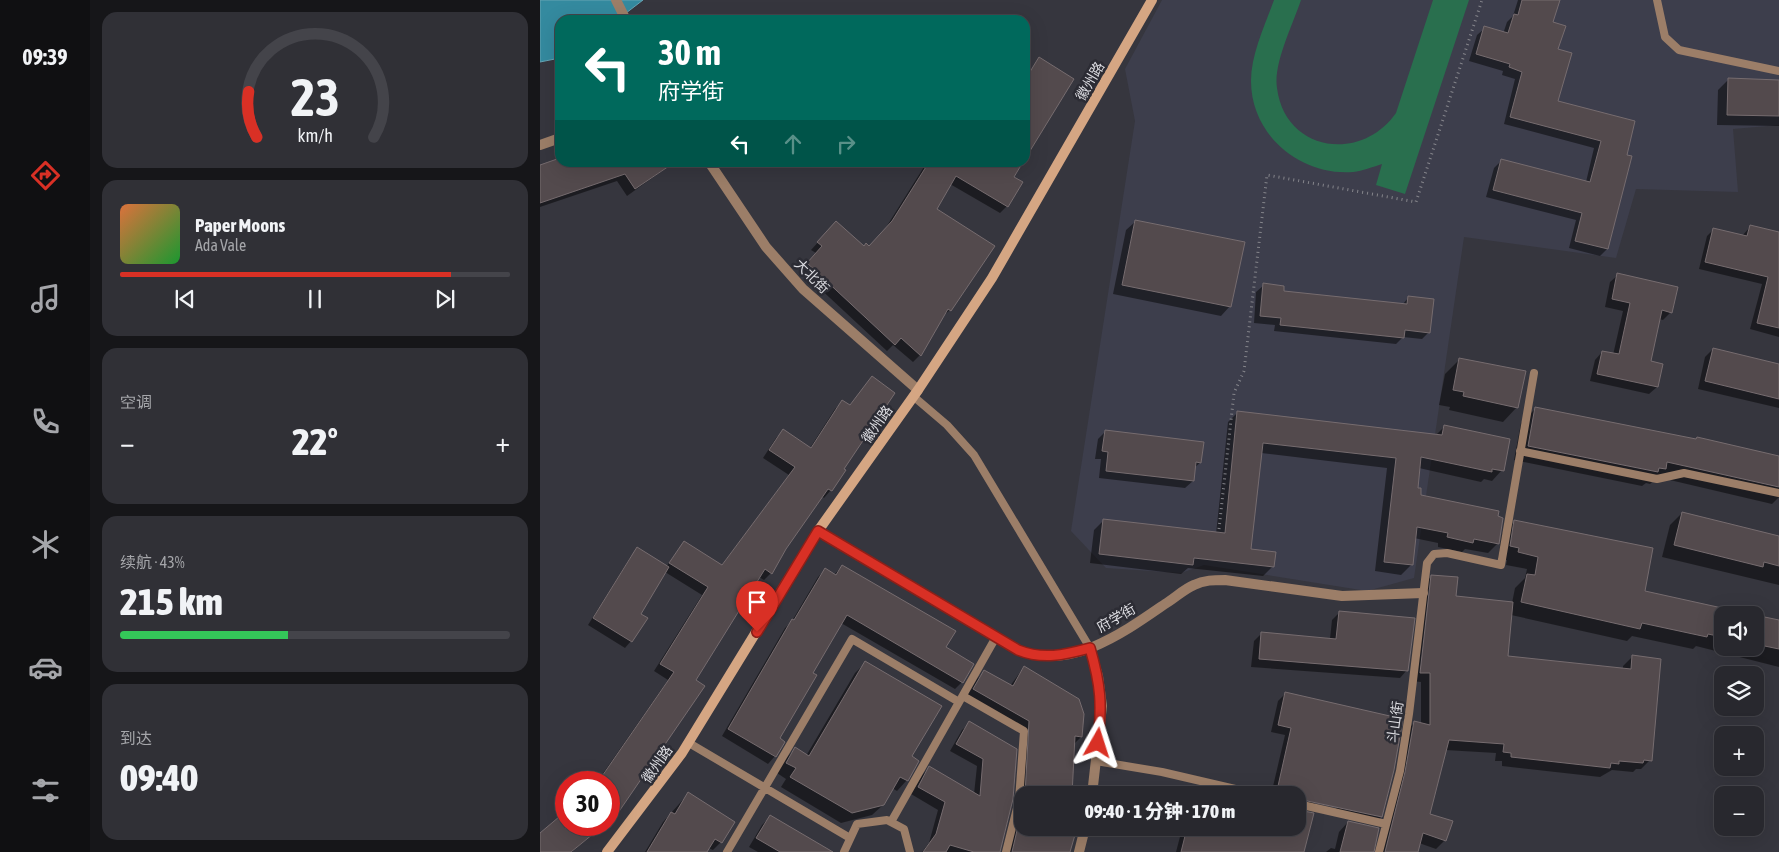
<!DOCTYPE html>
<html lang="zh">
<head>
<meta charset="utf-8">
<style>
	:root { --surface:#28282e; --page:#303036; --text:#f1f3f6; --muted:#a5a6aa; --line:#44444a; --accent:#d93025 }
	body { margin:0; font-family:"Asap Condensed","Noto Sans SC",sans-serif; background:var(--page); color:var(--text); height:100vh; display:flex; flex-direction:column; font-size:19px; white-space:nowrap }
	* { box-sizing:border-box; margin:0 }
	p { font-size:16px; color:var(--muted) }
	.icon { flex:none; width:28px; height:28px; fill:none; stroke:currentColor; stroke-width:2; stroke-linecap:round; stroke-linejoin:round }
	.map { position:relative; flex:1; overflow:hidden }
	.panel { display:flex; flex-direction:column; gap:12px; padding:12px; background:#161619; width:450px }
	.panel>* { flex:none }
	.banner { position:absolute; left:15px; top:15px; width:475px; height:152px; border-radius:15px; box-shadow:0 5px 20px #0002,0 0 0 1px var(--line); background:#00695c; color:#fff; overflow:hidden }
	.controls { position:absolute; left:1174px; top:606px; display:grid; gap:10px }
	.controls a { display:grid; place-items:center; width:50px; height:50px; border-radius:10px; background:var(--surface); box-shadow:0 5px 20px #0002,0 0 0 1px var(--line); font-size:25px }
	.speed { position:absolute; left:15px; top:771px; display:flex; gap:10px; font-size:25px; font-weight:700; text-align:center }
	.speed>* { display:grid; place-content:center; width:65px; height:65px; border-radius:50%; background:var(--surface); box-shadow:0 5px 20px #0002,0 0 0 1px var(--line); line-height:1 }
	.speed .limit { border:8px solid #d22; background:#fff; color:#111 }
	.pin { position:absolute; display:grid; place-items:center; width:42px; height:42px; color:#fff; margin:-51px -21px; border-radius:50% 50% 50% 0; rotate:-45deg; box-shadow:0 0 5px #0007 }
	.pin .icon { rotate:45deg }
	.me { position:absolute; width:55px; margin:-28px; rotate:6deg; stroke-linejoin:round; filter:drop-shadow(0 0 4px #0008) }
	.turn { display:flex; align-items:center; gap:18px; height:105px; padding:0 20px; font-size:22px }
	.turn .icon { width:65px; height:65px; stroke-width:2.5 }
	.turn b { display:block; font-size:35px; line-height:42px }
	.lanes { display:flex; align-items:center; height:48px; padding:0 20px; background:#0003; justify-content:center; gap:25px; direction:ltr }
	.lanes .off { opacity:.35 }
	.big { font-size:38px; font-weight:800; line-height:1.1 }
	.panel .card { flex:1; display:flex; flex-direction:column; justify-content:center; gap:8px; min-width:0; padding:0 18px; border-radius:15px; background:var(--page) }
	.panel .dial { align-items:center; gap:0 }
	.dial svg { height:130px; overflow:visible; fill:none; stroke:var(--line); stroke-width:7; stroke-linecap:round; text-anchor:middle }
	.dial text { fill:var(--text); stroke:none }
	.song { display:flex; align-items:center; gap:15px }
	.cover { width:60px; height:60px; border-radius:8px; background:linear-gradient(135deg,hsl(20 70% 55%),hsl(130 70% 35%)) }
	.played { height:5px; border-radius:2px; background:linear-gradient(90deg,var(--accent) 85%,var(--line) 85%) }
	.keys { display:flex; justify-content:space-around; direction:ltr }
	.heat { display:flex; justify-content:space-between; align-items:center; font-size:28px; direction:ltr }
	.charge { height:8px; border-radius:4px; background:linear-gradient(90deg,#34c759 43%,var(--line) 0) }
	.trip { position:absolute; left:474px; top:786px; width:292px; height:50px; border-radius:15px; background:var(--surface); box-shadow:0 5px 20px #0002,0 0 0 1px var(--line); font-weight:800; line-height:50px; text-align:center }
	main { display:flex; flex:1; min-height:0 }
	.menu { display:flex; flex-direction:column; width:90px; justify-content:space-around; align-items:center; background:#101012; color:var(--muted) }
	.menu .icon { width:35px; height:35px }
	.menu .on { color:var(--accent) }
	.menu b { font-size:22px; color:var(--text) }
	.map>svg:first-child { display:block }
	.built { fill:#3d3e4c }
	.green { fill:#296f4e }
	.water { fill:#348a9f; stroke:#66a3b3 }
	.shadow { fill:#0007 }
	.building { fill:#534a4d; stroke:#766c6f }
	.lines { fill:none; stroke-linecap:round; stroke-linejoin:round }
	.path { stroke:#85858b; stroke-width:3; stroke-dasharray:1 4; stroke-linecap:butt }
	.service { stroke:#9c7e68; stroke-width:8 }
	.minor { stroke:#9c7e68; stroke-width:10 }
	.tertiary { stroke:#9c7e68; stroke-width:10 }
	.secondary { stroke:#d5a683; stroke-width:10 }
	.route-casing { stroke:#8d1f18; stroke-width:12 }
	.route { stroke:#d93025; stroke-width:9 }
	.labels { text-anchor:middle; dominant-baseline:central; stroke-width:5; stroke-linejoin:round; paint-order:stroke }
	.street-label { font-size:14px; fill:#dcdce1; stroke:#2c2c34 }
</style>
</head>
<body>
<main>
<nav class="menu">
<b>09:39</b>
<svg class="icon on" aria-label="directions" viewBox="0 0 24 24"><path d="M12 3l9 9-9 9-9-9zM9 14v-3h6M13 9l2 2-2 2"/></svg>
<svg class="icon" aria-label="music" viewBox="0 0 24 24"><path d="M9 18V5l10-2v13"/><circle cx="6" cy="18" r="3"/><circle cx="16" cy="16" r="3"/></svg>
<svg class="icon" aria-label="phone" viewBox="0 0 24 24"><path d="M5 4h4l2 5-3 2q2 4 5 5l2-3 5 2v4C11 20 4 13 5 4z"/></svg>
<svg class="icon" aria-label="climate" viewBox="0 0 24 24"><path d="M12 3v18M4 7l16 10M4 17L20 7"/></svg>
<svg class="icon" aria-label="car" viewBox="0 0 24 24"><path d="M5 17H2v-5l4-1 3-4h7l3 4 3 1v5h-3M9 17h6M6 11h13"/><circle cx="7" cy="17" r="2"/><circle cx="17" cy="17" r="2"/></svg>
<svg class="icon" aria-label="filters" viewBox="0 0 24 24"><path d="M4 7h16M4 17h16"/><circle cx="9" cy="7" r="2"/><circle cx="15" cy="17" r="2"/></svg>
</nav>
<section class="panel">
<div class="card dial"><svg viewBox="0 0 100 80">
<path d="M14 69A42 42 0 1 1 86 69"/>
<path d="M14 69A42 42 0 0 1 9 41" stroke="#d93025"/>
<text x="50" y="56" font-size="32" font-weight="700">23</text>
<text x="50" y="72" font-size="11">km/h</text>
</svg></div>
<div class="card">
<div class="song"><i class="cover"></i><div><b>Paper Moons</b><p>Ada Vale</p></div></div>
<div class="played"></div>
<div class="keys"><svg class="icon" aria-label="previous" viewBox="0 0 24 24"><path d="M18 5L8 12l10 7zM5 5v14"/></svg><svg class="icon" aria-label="pause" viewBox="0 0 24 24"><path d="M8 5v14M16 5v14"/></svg><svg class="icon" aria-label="next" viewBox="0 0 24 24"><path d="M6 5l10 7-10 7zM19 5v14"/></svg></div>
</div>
<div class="card"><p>空调</p>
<div class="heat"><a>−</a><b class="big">22°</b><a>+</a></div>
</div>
<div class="card"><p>续航 · 43%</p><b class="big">215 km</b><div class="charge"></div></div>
<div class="card"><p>到达</p><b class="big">09:40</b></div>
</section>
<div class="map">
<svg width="1239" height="852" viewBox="0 0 1239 852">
	<rect width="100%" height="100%" fill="#36363e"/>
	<path class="built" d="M622,0h617v125l-46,4 5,63 -102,-3 -20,69 -152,-21 -50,341 -47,13 -163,-26 -23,8 -75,-5 -35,-37 64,-410 -10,-52z"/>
	<path class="green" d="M734,0h27c-8,24 -28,64 -24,88 8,64 84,75 119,25l37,-113h36l-64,194 -29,-9 6,-21c-10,3 -19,7 -29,8 -53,4 -102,-37 -102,-91 0,-27 14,-56 23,-81z"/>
	<path class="water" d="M0,0h103l-26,20h-57v38l-20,4z"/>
	<path class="shadow" d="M978,0h40l-7,23 6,27 -1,52 78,19 -27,128 -7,7 -31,-8 7,-28 -90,-23 8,-29 7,-7 85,21 8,-34 -90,-24 11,-45 -13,-4 1,-4 -34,-10 8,-26 8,-7 18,6 4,-12 6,-6z
		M499,59l-14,98v-79z
		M1188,80l51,1v45l-62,-1 1,-35z
		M20,159v3l106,6 -39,28 -10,-15 -77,26v-41z
		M387,162h94l-9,15 -5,29 -7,7 -50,-29 -15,26 58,37 -43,63 -8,7 -22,38 -7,7 -20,-17 -6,6 -86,-80 15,-18 -5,-3 18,-20 40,18 16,-19z
		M596,221l94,85 -9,10 -108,-22 13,-64z
		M1210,227l29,7v103l-29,-8 12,-45 -63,-15 8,-33 7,-7 28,7z
		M1078,275l53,37 -8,8 -4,-1 -10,43 8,25 -8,7 -59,-13 5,-21 7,-8 11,3 10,-44 -18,-4 5,-25z
		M724,285l19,7 119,13 7,-8 20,35 -7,7 -19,-2 -7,7 -122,-13 1,-6 -21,-2 2,-31z
		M1173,349l66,16v43l-81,-19 7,-32z
		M920,359l57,48 -14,15 -54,-12 1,-3 -11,-2 6,-31z
		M332,378l-30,91 -11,21 -7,8 -3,-2 -37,52 -13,25 -7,7 -5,-3 -149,242 -1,-37h-12l71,-102 -14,-9 48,-76 -37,-23 -26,42 -8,27 -6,7 -37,-23 43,-69 7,-7 28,18 18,-25 37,24 68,-91 -26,-17 13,-20 7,-7 27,17 25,-39 7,-7 7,4z
		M996,408l243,50v39l-7,7 -115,-27 -7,7 -4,-1 -4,3 -128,-26 7,-37z
		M698,412l197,24 9,-9 58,43 -10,11 -8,-2 -3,3 -62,-14 -3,21 3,7 79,47 -10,10 -23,-4 -3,3 -24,-5v-4l-24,-5 -3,27 -10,10 -26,-4 12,-103 -126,-15 -12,97 24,16 -10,10 -75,-8 -7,6 -91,-11 4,-33 10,-10 112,14 12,-112z
		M566,431l94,32 -6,5 -1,13 -8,7 -86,-10 2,-19h-6l3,-20z
		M1142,513l97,24v48l-117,-28 8,-32z
		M975,521l128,71 108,23h-29v33h33v-32l24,5v46l-83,-21 -3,3 -61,-13 -5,5 -116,-26 -4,42 116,13v-4l9,-9 18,103 -9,9h-5l-3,3 -21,-2 -12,7 -98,-11v-5h-7l1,-8 -51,-3 -17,65 17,25 -9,9 -17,-6 -2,9h-39l19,-69 8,-51 9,-9 7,1v-42l-10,-1 11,-96 10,-9 22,21 58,6 3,-15 10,-10 2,-9 -21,-4 1,-5 -9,-1 4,-25z
		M302,566l102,82 18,34 -7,7 -114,-66 -30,50 -33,66 -3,17 -7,8 -46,-28 63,-108 7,-7 26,-44 7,-7 9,5z
		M800,612l67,58 -7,8 -149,-11 3,-26 8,-8 68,6 2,-19z
		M325,663l46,94 -4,23 -10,11 -5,-3 -9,17 -11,10 -31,8 -60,-36 5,-8 -9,-6 8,-14 10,-10 11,7 49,-83z
		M484,667l57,70 -7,7 -3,51h-49v33l54,1 -7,23h-62l11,-43 5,-80 -56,-33 10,-17 7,-7 26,14z
		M746,693l95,124 -7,7 -40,-9 5,-16 -23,3 -7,7 -11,-2v-12h-27l14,-60 -14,-3 7,-31z
		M430,723l46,27 -16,102h-78l7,-9 9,-33 -27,-16 11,-19 7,-7 45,26 3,-28 -27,-15 12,-21z
		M652,791l19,4h-23z
		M148,794l33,48 -8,8 -5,-2 -2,4h-61l18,-30z
		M758,810l13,4 -13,38h-122l6,-23 -3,-1h119z
		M26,813v12h27l4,4 -25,23h-32v-18z
		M230,817l55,35h-67l-9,-5 13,-22z
		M808,822l24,30h-46l5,-4 4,1 4,-17z"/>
	<path class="building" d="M982,0h38l-7,22 13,4 -8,23 14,4 -14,48 77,20 -8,34 5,1 -24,93 -33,-8 7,-28 -89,-23 8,-31 89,23 11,-41 -91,-24 12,-45 -13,-5 1,-3 -34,-10 8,-28 24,7 6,-19 4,1z
		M499,57l35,22 -49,80v-79z
		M1188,78l51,2v36l-52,-1z
		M20,158v4h115l-40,27 -10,-15 -85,29v-38z
		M389,162h94l-9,15 9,5 -15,25 -52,-31 -19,33 58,37 -44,65 -3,-2 -27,47 -20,-18 -6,7 -88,-82 15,-17 -5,-4 19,-21 28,25 2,-3 3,3 23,-25z
		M595,220l110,22 -14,65 -109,-22z
		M1210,225l29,7v96l-22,-5 11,-46 -63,-15 8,-34 34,8z
		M1077,273l61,14 -6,26 -10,-3 -11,51 12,3 -5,23 -61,-13 5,-23 17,3 11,-51 -18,-4z
		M723,283l21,3v5l123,13 1,-8 26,3 -4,34 -25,-3 -1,8 -124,-13 1,-7 -21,-2z
		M1173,348l66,16v35l-74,-18z
		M919,358l67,13 -8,37 -55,-12 1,-4 -11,-2z
		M332,376l23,17 -51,76 2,1 -14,21 -4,-2 -42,60 -14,25 -7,-5 -69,111 9,6 -96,140v-44h-11l76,-110 -14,-8 48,-77 -39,-24 15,-22 38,24 73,-98 -26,-17 14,-21 28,19 31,-48 8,5z
		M995,407l161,32 1,-2 82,19v31l-112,-25 -1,7 -7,-1 -1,4 -130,-26z
		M697,411l205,24 2,-10 66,14 -6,32 -12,-2v3l-71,-15 -3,31h3v7l78,16 -1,5 5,2 -4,26 -25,-5 -1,4 -26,-6 1,-4 -31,-6 -4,38 -29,-3 12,-104 -133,-15 -12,106 25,3 -2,15 -80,-9 -1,7 -94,-11 4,-35 122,14z
		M565,430l99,12 -3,21 -5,-1 -2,19 -88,-10 2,-19 -6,-1z
		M1142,512l97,24v30l-15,-4 -1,5 -89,-22z
		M974,520l139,28 -8,43 77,17v29l-14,-3 -1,3 -65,-14 -2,6 -119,-27 6,-28 8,1 3,-18 -20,-5 1,-4 -9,-2z
		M97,547l32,20 -28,47 7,4 -16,24 -39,-24z
		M302,565l114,66 -10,16 28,17 -11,19 -116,-68 -34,58 4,2 -37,63 5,4 -9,15 -48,-28 64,-110 2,1 31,-52 11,7z
		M891,575l27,2 -2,19 57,6 -5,54 123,13 1,-14 29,4 -9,102 -8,-1 -1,3 -24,-2v3l-8,-1 -1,5 -99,-11v-4l-8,-1 1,-8 -55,-4 -19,74 23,7 -7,20 -23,-8 -5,19h-33l20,-80 9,-51 16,4v-52h-10z
		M799,611l76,7 -7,53 -149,-12 2,-27 75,7z
		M1215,615l24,5v29l-24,-5z
		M325,661l77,45 -30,50 7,5 -11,20 -8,-4 -16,28 -32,8 -62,-36 6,-9 -10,-5 9,-16 14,9z
		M484,666l55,33 5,15 -2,23 -7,-1 -3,59h-47l4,-74 -56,-32 11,-19 29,16z
		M745,692l118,27 -9,51 -12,47 -84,-18v-4h-22l15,-67 -13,-3z
		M429,721l48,28 -4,50 -13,53h-26l-24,-7 -4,7h-23l13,-18 9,-32 -27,-15 11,-21 51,30 3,-37 -27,-15z
		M148,792l47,30 -13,21 -7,-4 -8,13h-60l24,-40 4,2z
		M482,809v19h55l-7,24h-58z
		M758,810l16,3 -10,39h-123l6,-24h111z
		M26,811v18l3,-4h35l-33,27h-31v-19z
		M230,815l63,37h-53l-24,-14z
		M808,821l31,7 -5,24h-34z"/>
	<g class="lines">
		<path class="path" d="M679,529l15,-136 10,-22 23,-196 149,27 66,-202"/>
		<path class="service" d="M1117,0l8,37 14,13 100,21
			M373,396l34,29 27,30 116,193
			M980,451l137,28 27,-6 95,20
			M423,696l61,35 -5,69 -13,52
			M149,743l161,95
			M556,761l66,11 99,23
			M758,804l88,20
			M351,822l105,-185
			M187,852l125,-213 107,63
			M304,852l13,-28 30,-4 17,9 6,23
			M839,852l21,-81 9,-57 18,-151 7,-9 13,-1 54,12 33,-192"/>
		<path class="minor" d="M278,531l200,119c53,21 105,-17 147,-46 10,-6 19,-15 29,-19 10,-5 20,-5 31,-5l117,16 81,-3
			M550,648l8,28 4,30 -10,89
			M539,852l6,-24"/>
		<path class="tertiary" d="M76,0l10,20
			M0,145l20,-7
			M169,162l57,85 37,42 115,101"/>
		<path class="secondary" d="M67,852l75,-99 136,-222 100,-141 74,-112 160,-278"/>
	</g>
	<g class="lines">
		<defs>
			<path id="route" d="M217,632l61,-101 200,119c25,10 46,5 72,-2 11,38 12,56 8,95"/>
		</defs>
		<use href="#route" class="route-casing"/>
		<use href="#route" class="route"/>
	</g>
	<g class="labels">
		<g class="street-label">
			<text transform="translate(550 81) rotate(-60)">徽州路</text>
			<text transform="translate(272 276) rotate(45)">大北街</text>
			<text transform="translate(337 424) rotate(-55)">徽州路</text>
			<text transform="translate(576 618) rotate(-30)">府学街</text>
			<text transform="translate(855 722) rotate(-82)">斗山街</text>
			<text transform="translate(117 764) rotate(-55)">徽州路</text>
		</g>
	</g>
</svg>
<div class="controls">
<a><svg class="icon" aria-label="sound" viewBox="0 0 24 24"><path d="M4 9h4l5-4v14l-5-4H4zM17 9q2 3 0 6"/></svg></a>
<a><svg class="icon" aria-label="layers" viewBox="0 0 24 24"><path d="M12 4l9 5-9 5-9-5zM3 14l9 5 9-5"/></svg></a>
<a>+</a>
<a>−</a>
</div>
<div class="speed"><div class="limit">30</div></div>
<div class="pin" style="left:217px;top:632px;background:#d93025"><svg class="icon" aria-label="arrive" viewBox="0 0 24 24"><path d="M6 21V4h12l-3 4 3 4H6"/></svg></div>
<svg class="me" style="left:558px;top:743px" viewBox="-20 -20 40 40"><path d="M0-17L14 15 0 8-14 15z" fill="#d93025" stroke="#fff" stroke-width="4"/></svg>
<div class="trip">09:40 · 1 分钟 · 170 m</div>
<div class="banner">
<div class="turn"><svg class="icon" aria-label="left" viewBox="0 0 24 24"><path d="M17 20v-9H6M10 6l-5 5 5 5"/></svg><div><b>30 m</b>府学街</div></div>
<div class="lanes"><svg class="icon" aria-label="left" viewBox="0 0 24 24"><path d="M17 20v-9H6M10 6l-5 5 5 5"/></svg><svg class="icon off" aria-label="ahead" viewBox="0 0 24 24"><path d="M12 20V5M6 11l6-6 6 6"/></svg><svg class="icon off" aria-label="right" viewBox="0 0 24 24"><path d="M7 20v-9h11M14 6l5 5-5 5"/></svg></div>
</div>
</div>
</main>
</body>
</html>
